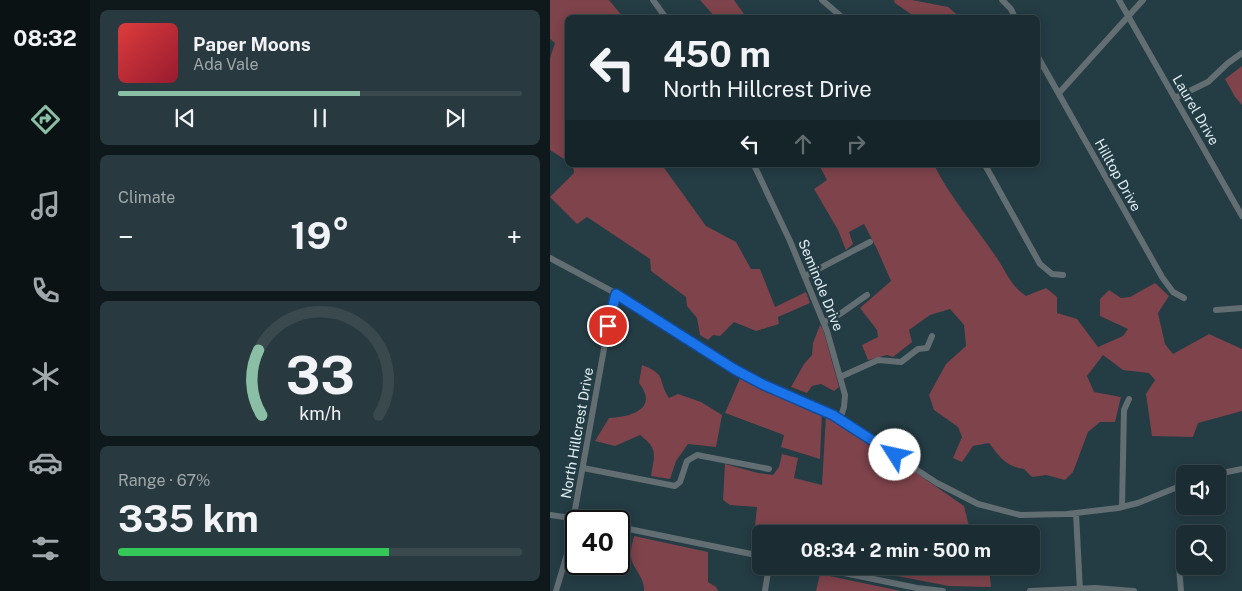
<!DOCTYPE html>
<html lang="en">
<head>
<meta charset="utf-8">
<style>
	:root { --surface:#1b2d33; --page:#28393f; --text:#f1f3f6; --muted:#a0a8ac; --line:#39494e; --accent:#8abfa5 }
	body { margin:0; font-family:"Public Sans",sans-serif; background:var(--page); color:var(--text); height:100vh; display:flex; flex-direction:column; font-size:19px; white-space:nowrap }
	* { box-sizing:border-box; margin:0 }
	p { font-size:16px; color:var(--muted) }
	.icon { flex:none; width:28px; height:28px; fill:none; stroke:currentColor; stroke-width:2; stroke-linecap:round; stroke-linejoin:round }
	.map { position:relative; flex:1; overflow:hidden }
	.drawer { display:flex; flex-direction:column; gap:10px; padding:10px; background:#0f191c; width:460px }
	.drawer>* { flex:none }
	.hud { position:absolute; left:15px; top:15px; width:475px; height:152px; border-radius:8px; box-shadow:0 2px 12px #0003,0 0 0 1px var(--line); background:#1b2d33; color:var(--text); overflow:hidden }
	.controls { position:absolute; left:626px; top:465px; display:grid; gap:10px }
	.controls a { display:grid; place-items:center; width:50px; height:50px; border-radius:8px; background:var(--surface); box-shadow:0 2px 12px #0003,0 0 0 1px var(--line); font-size:25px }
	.speed { position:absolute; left:15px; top:510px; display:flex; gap:10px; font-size:25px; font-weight:700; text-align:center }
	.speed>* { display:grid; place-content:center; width:65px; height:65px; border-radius:50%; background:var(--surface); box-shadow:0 2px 12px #0003,0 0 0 1px var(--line); line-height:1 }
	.speed .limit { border:2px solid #111; border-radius:8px; background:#fff; color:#111 }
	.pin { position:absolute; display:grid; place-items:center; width:42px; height:42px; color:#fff; margin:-21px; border:2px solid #fff; border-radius:50%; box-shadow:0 1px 5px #0007 }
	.me { position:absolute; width:55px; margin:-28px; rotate:305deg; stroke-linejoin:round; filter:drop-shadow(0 0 4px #0008) }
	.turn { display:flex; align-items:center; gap:18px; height:105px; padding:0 15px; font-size:22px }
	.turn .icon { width:65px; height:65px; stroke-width:2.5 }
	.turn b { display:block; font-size:35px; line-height:42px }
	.lanes { display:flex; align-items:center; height:48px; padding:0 15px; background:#0003; justify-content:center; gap:25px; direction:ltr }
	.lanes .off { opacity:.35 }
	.big { font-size:38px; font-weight:700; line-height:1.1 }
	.drawer .widget { flex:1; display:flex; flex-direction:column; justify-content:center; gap:8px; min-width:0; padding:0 18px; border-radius:8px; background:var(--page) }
	.drawer .dial { align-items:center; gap:0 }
	.dial svg { height:130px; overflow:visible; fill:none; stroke:var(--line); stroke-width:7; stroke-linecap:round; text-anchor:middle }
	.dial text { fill:var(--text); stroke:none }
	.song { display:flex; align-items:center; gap:15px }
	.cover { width:60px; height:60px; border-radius:8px; background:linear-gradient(135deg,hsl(0 70% 55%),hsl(350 70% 35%)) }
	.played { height:5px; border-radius:2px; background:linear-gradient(90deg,var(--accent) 60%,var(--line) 60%) }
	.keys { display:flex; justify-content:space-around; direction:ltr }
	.heat { display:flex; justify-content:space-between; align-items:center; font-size:28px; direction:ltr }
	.charge { height:8px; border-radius:4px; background:linear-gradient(90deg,#34c759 67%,var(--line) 0) }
	.trip { position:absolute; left:202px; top:525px; width:288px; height:50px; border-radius:8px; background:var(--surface); box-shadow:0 2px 12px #0003,0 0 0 1px var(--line); font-weight:700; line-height:50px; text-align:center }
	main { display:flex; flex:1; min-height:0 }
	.dock { display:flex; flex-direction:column; width:90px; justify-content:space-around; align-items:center; background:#0b1214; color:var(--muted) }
	.dock .icon { width:35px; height:35px }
	.dock .current { color:var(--accent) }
	.dock b { font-size:22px; color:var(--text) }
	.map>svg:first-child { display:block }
	.green { fill:#7e434b }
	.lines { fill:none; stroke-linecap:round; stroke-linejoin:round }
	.minor { stroke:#636e72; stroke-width:6 }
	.route-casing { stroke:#114b97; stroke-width:12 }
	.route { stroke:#1a73e8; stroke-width:9 }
	.labels { text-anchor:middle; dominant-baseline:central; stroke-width:4.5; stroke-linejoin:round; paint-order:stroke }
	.street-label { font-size:14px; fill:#dfedf2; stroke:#243c44 }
</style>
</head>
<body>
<main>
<nav class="dock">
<b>08:32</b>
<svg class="icon current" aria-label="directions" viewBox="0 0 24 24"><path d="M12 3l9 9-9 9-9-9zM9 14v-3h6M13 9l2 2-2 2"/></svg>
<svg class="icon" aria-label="music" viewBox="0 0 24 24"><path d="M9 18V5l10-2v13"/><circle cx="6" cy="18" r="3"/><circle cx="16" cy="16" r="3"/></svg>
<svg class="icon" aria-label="phone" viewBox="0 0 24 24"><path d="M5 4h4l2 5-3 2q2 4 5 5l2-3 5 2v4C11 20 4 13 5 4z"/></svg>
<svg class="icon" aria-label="climate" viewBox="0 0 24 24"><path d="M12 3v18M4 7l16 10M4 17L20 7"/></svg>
<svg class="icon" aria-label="car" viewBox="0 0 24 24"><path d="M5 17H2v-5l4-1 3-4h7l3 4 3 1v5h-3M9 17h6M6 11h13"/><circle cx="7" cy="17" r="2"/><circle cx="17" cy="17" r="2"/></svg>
<svg class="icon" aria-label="filters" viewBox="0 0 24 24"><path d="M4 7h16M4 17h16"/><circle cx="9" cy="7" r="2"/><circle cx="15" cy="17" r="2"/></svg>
</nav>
<section class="drawer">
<div class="widget">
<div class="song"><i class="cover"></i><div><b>Paper Moons</b><p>Ada Vale</p></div></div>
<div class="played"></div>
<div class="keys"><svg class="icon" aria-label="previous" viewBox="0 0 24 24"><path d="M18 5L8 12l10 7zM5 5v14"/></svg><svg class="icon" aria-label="pause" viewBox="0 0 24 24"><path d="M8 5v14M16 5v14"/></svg><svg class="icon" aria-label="next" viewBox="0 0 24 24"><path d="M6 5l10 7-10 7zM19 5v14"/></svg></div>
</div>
<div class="widget"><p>Climate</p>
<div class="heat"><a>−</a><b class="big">19°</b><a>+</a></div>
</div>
<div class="widget dial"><svg viewBox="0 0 100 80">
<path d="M14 69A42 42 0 1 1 86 69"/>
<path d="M14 69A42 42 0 0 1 12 29" stroke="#8abfa5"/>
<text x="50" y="56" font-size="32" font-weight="700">33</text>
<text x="50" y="72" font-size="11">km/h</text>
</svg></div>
<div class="widget"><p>Range · 67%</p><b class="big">335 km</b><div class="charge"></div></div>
</section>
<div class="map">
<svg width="692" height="591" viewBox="0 0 692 591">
	<rect width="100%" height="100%" fill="#243c44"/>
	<path class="green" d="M0,0h59l14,17 -55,1 -1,143 -17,-11v-92l5,-15 -5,-4z
		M150,0h34l12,17h-31z
		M344,0h18l36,7 12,10h-45l-20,-14z
		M692,66v39l-7,-8 -10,-18z
		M23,165h89l44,61 30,16 15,27h9l15,38 31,-15 4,11 -32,14 1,7 -23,7 -22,-9 -14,14 -7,-1 -5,5 -8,-5 -3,-17 -10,-12 -1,-9 -35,-26 -1,-12 -63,-42 -10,7 -27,-27 24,-24z
		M269,165h115c16,32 40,59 60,89 12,16 14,29 32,42l20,-8 11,9v16l20,6 21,28 25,-11 5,-7 -28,-13v-17l9,-9 12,8 9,-1 25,-14 14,13 -11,17 7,31 8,10 36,-20 33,15v62l-44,12 -5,14 -41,-1 -6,-42 9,-14 -6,-7 -26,-3 -20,-15 -16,21 7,16 27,5 -6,25h-15l-12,10 -15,40 -8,8 -19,-5 -14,2 -8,-8c-18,-2 -25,-13 -35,-26l-16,3 -11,16 -9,-4 9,-21 -4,-10 -24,-17 -5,-15 17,-31 20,-18 -2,-21 -14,-16 -20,6 -21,15 3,12 -19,15 -6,-2 -19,5 -6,-15 16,-8 -1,-7 -17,-22 31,-27 -14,-32 -13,-25 -15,8 4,12 -7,6 -8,-20 -24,-41 13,-9z
		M270,325l3,4 16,58 -5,4 -13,-7 -9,2 -5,7 -16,-6 13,-23 8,-9 1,-12z
		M92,365c26,10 15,15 27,33l9,-4 23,8 21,13 -6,32 -28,-3 -12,17 -6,18 -19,-3c3,-20 8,-27 -11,-41l-25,11 -20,-5 14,-23c22,-1 50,-9 30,-35z
		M191,376l81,35 -2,48 -39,-12 3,-12 -59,-22z
		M276,415l44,26 94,65 5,20 12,8h-220v13l-8,-2 4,-38 -27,-2 -7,-5 2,-36 33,9 15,2 6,-8 3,-13 16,4 -4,20 28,7z
		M84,536l74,16v30l8,5 2,4h-74c1,-14 -12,-23 -13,-34 -1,-7 2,-15 3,-21z
		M295,566h144l2,21 -42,-1z
		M270,574l81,17h-85z"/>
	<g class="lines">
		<path class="minor" d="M103,0l13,18
			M272,0l21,18
			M452,0l9,9 4,9
			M569,0l123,216
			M488,57l124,220 11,15 11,6
			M509,93l84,-93
			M625,98l33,-16 20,-19 14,-10
			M204,165l36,76 37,90 18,64 -1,12 -4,12
			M435,165l55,99 12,10 11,1
			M0,258l67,36 132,83 84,38 104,68 41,21 42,11 47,-1 51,-6 20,-5 47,-19
			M255,276l65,-34
			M666,310l26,-2
			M274,322l16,-8 27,-19
			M290,377l38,-17 23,2 17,-13 9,-1 5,-12
			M33,468l92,18 5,-4 7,-21 10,-6 72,14
			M667,474l25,-5
			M572,507l2,-97 5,-11
			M526,513l4,78
			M0,515l43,6
			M69,527l142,29
			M628,556l3,35
			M260,566l107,22 26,3
			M6,591l11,-37 44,-244 6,-16
			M215,591l4,-25
			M480,591l65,-3 39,3"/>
	</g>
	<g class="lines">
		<defs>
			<path id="route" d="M58,326l8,-32 118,75 28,15 71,31 62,40"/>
		</defs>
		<use href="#route" class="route-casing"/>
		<use href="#route" class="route"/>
	</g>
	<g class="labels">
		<g class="street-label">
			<text transform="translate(646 110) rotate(60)">Laurel Drive</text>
			<text transform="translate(568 175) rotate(61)">Hilltop Drive</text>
			<text transform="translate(271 285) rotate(68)">Seminole Drive</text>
			<text transform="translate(27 433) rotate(-80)">North Hillcrest Drive</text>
		</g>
	</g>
</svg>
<div class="controls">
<a><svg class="icon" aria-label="sound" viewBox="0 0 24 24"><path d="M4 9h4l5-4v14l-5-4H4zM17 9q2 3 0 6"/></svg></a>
<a><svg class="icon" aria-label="search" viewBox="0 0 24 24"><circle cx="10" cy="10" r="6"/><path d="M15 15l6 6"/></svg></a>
</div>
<div class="speed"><div class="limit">40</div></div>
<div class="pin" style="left:58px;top:326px;background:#d93025"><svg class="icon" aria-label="arrive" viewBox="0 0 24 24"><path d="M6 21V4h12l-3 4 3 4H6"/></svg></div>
<svg class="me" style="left:345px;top:455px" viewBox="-20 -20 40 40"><circle r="19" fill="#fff"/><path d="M0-13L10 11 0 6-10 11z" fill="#1a73e8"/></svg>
<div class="trip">08:34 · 2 min · 500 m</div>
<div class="hud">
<div class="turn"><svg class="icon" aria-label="left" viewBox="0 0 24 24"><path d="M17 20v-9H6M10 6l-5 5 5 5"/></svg><div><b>450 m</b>North Hillcrest Drive</div></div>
<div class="lanes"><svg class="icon" aria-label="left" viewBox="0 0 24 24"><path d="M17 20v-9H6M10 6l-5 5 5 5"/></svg><svg class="icon off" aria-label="ahead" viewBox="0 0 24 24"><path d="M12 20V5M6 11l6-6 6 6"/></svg><svg class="icon off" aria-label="right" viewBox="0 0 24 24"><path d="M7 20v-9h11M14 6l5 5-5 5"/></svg></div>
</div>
</div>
</main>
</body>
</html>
